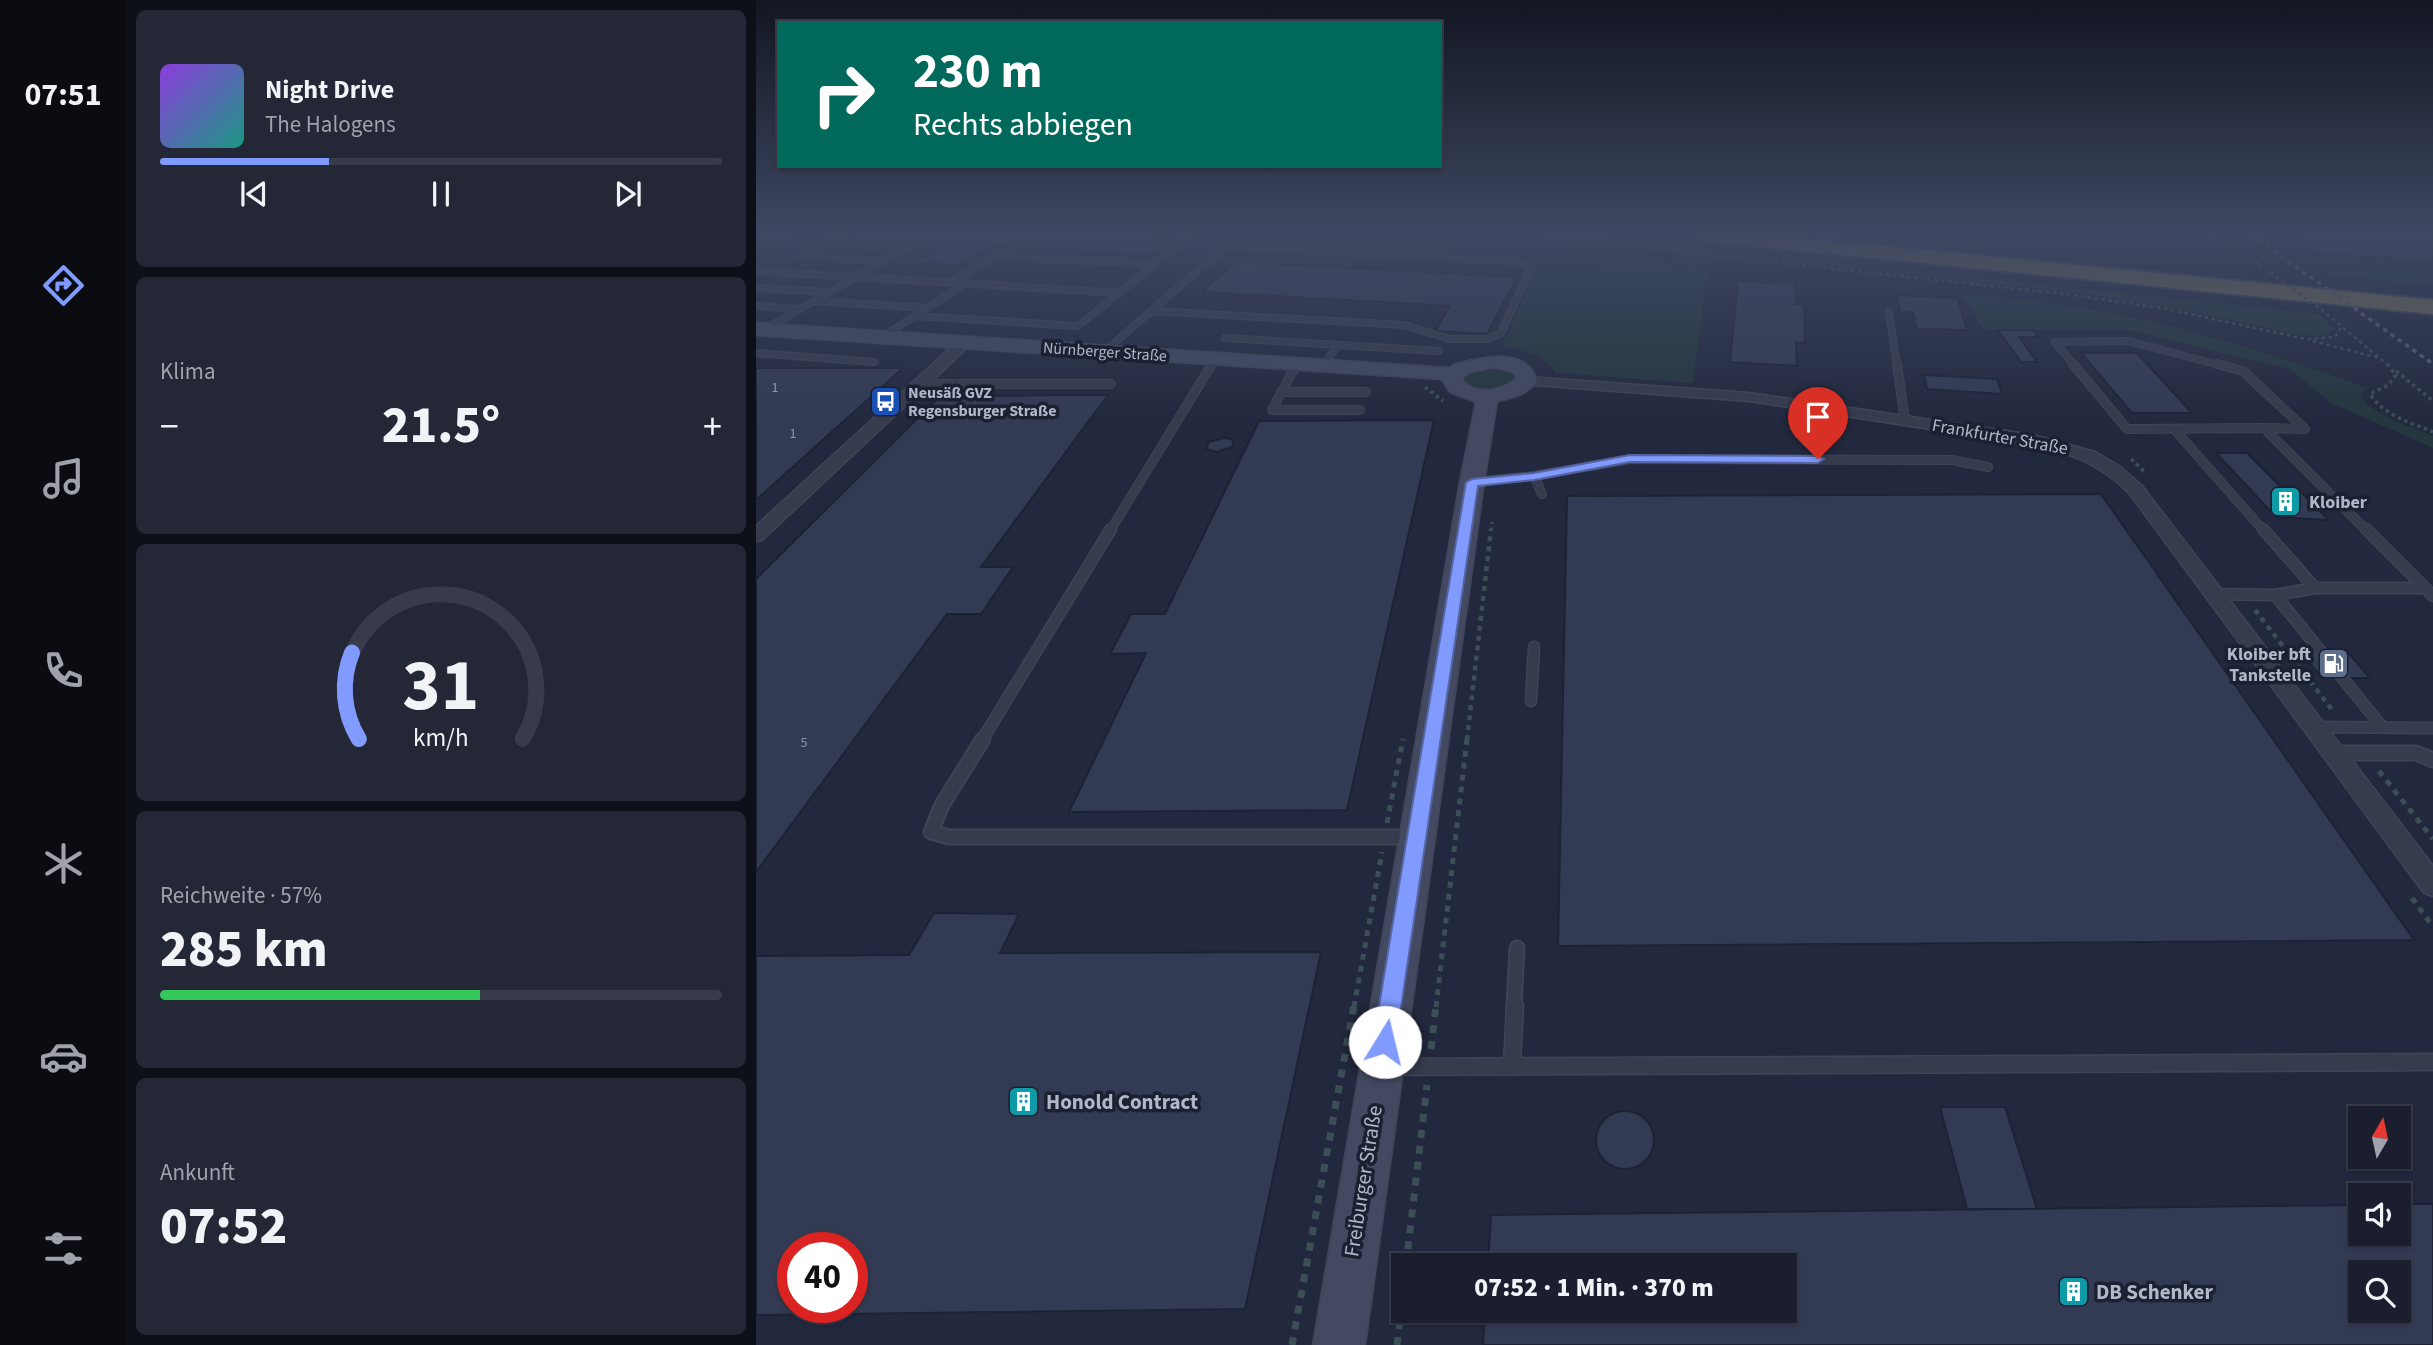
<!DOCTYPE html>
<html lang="de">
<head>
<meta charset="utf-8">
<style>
	:root { --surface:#1a1e2e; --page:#232736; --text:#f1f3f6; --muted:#9fa2aa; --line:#383c4a; --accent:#819afd }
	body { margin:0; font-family:"Source Sans 3",sans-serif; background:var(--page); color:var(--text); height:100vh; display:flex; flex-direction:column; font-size:26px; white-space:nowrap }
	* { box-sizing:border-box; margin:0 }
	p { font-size:23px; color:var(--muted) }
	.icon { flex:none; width:38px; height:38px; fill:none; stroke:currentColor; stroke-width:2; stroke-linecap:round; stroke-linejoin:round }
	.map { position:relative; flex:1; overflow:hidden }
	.panel { display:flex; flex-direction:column; gap:10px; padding:10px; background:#0e1019; width:630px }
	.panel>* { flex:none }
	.top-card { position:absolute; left:21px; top:21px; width:665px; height:147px; border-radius:0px; box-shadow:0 2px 5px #0004,0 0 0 2px var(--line); background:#00695c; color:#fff; overflow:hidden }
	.needle { width:46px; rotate:9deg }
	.tools { position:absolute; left:1592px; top:1106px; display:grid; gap:14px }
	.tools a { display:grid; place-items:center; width:63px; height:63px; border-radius:0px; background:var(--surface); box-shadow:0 2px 5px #0004,0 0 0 2px var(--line); font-size:35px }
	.speed { position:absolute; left:21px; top:1232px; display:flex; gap:14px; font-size:35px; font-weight:700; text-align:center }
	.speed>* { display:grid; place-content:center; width:91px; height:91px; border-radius:50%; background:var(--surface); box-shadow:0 2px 5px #0004,0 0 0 2px var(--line); line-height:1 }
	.speed .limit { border:10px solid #d22; background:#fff; color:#111 }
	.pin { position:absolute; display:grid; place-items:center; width:60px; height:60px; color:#fff; margin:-72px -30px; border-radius:50% 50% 50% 0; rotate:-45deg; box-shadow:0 0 7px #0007 }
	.pin .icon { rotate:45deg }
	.me { position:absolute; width:77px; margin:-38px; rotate:9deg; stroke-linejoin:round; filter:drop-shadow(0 0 5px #0008) }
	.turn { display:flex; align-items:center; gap:24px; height:147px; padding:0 21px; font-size:32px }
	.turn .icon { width:91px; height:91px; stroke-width:2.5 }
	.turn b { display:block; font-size:49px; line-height:60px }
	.big { font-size:52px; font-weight:800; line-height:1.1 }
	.panel .widget { flex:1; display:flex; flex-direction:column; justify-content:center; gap:10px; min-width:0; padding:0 24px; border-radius:10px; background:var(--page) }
	.panel .dial { align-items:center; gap:0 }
	.dial svg { height:182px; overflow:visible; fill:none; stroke:var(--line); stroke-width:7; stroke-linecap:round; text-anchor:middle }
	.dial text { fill:var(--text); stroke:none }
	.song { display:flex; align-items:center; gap:21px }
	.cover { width:84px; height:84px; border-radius:10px; background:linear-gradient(135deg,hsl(270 70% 55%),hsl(170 70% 35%)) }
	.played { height:7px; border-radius:4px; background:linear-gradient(90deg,var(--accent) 30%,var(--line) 30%) }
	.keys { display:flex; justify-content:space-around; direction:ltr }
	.heat { display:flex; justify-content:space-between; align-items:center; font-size:38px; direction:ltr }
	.charge { height:10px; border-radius:5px; background:linear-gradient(90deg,#34c759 57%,var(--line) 0) }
	.trip { position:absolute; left:635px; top:1253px; width:406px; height:70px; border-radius:0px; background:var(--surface); box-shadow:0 2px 5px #0004,0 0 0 2px var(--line); font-weight:800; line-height:70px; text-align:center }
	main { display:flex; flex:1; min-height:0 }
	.dock { display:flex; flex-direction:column; width:126px; justify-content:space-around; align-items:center; background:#0a0c12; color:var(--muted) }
	.dock .icon { width:49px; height:49px }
	.dock .current { color:var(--accent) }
	.dock b { font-size:32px; color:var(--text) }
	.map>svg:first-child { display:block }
	.green { fill:#24363e }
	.building { fill:#333b54; stroke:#1d2234; stroke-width:2; fill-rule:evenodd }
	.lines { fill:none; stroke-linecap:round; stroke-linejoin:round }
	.lane-far4-casing { stroke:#3f4456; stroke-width:8 }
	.lane-far3-casing { stroke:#3f4456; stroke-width:10 }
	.lane-far2-casing { stroke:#3f4456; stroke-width:13 }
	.lane-far1-casing { stroke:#3f4456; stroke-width:17 }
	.lane-casing { stroke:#3f4456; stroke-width:19 }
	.street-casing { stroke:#3f4456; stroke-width:3 }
	.secondary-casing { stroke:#3f4456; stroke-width:3 }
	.highway-casing { stroke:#3e4355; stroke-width:4 }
	.path-far4 { stroke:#3d4f56; stroke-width:2.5; stroke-dasharray:3.5 3.5; stroke-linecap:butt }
	.path-far3 { stroke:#3d4f56; stroke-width:3.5; stroke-dasharray:3.5 3.5; stroke-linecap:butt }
	.path-far2 { stroke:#3d4f56; stroke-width:4.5; stroke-dasharray:5 5; stroke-linecap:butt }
	.path-far1 { stroke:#3d4f56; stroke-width:5; stroke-dasharray:6 6; stroke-linecap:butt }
	.path { stroke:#3d4f56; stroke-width:7; stroke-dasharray:8 8; stroke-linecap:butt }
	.lane-far4 { stroke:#363b4d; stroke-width:6 }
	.lane-far3 { stroke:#363b4d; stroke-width:8 }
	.lane-far2 { stroke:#363b4d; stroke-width:10 }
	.lane-far1 { stroke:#363b4d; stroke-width:13 }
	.lane { stroke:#363b4d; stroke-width:16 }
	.street { fill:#363b4d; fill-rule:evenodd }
	.secondary { fill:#434961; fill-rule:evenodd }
	.highway { fill:#746d52; fill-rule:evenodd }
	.rail { stroke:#575e75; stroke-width:3.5; stroke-dasharray:4.5 4.5; stroke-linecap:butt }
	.path-bridge { stroke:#3d4f56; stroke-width:2.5; stroke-dasharray:3.5 3.5; stroke-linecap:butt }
	.route { fill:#819afd; stroke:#5464a4; stroke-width:2 }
	.labels { text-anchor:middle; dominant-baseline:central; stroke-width:7; stroke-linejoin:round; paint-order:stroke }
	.number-label { font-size:14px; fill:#9095aa }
	.far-street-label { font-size:16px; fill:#b1b6c9; stroke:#1b2032 }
	.far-poi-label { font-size:16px; font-weight:bold; fill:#b1b6c9; stroke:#1b2032; text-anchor:start }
	.street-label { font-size:18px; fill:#b1b6c9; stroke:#1b2032 }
	.poi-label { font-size:18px; font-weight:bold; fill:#b1b6c9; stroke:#1b2032; text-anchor:start }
	.near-poi-label { font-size:21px; font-weight:bold; fill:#b1b6c9; stroke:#1b2032; text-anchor:start }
	.near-street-label { font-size:21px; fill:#b1b6c9; stroke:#1b2032 }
</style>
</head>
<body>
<main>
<nav class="dock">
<b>07:51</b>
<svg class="icon current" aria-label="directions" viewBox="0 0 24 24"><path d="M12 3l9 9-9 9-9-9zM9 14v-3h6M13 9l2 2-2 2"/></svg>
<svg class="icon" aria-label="music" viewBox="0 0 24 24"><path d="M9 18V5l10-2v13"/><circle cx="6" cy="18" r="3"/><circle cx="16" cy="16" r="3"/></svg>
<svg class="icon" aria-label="phone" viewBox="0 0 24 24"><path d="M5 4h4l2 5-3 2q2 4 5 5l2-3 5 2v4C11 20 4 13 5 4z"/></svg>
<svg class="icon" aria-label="climate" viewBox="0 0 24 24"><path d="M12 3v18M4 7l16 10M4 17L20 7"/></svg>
<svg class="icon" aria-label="car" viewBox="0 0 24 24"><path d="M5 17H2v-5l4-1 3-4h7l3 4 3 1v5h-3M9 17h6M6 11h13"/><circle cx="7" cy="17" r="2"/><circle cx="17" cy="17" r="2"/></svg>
<svg class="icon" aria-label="filters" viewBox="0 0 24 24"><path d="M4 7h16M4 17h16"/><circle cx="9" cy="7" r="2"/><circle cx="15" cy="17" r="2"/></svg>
</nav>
<section class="panel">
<div class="widget">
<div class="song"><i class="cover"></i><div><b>Night Drive</b><p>The Halogens</p></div></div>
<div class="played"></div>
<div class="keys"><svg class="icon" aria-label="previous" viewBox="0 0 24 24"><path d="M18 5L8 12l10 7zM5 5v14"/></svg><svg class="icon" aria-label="pause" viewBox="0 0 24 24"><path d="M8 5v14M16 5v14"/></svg><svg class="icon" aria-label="next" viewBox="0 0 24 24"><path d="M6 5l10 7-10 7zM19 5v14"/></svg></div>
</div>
<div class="widget"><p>Klima</p>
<div class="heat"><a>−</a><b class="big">21.5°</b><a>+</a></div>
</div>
<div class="widget dial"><svg viewBox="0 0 100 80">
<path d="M14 69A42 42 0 1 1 86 69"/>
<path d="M14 69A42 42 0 0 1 11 31" stroke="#819afd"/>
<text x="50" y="56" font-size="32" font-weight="700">31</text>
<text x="50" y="72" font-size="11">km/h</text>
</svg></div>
<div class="widget"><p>Reichweite · 57%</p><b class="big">285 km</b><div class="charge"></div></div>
<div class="widget"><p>Ankunft</p><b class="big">07:52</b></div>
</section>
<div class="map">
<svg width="1677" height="1345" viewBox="0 0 1677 1345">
	<rect width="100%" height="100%" fill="#22283d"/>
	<path class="green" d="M0,235h36l-36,26z
		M781,235h36l746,79 15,15 -9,7 -28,-1 -92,-21 -127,-21z
		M849,257l103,10 -15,116 -137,-10c-11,-19 -34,-23 -54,-27l35,-79 57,3z
		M1567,267l110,7v11l-100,-10z
		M1204,293c48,5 96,10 143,19 91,16 178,45 265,76l-8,6c11,22 51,32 73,42v12l-102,-45 -41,-34 -162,-39h-144z
		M738,366l20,6 2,8c-13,12 -38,14 -51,1l-1,-4 7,-7z"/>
	<path class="building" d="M103,235h247l67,4 -21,16 -163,-9 -31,19 -44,-2 32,-19 -94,-5z
		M1544,235h133v26l-118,-8z
		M479,262l282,15 -30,57 -52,-3 15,-25 -248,-14z
		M982,281l57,3 1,20h8l1,39 -9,-1 1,24 -67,-4z
		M1141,295l60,3 10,32 -50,-1 -4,-16 -13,-1z
		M1242,330h35l6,7h-20l18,25h-16z
		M1325,353h56l55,60h-60z
		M0,368h147l-147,132z
		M1168,375l73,4 5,15 -75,-5z
		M352,395l-127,172h32l-32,47h-34l-191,258v-293l184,-183z
		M678,420l-87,390 -278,2 77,-159 -36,1 21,-40h34l94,-193z
		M467,438l9,1 2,7 -17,6 -11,-3 3,-7z
		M1460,453h31l33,33h15l34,34 -53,-3z
		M1345,494l313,446 -856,6 9,-450z
		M1544,650h46l24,28h-48z
		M178,913l85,1 -19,39 321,-1 -76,357 -489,6v-359l153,-1zM37,1248h59v59h-59z
		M1184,1107h65l32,102h-70z
		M840 1140a29 29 0 1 1 58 0a29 29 0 1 1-58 0Z
		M1643,1204h34v141h-950l2,-34h300v-46h-297l3,-50 870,-10v29h38zM1605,1272h38v39h-38z"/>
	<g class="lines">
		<defs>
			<path id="lane-far4" d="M71,243l81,4
				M45,255l40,-20
				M43,256l84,5
				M3,271l359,22
				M193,283l44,-27 161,8
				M0,288l71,4
				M58,301l113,7
				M0,306l43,3
				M1133,312l8,54
				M160,316l162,10 113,-91
				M7,330l145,-83
				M126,337l82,-53
				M469,338l214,13
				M1299,342l73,-1 95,25
				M1299,342l20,24
				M348,352l122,-106 285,15 21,5 -31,67 -14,6h-37l-46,-14 -252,-14
				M0,353l118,9
				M455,366l4,-6
				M567,366l15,-21"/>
			<path id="lane-far3" d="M1141,364l8,57
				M1317,364l54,65 137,-1
				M1461,364l26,7 62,58 -41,-1 103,103
				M540,365l-24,45h88
				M566,367l2,-3
				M163,384h192
				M525,392h85
				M1418,429l90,102
				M778,476l8,18
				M716,482l62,-6 96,-17 322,1 36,7
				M354,531l102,-167"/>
			<path id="lane-far2" d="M1507,529l52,59
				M1610,529l67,67
				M1457,594l62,1 40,-7h110
				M1519,595l108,133
				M775,701l3,-54
				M1558,727l119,1
				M226,740l129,-211"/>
			<path id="lane-far1" d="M227,739l-41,66 -11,27 18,5h463
				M1577,753h83l17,7
				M758,1007l3,-59"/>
			<path id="lane" d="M756,1065l3,-60
				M634,1067l1043,-5"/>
			<path id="street" d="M208,339l7,4 -2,3 -207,194 -6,1v-15l203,-186z
				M771,377l222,16 284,42 62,17 24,14 23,20 291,380v30l-9,-3 -294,-399c-28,-29 -58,-41 -97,-49l-284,-44 -227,-17 -2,-3z"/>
			<path id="secondary" d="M0,323l695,45 2,-3c27,-7 74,-20 84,16 -10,13 -24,17 -40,20l-13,81 -119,863h-52l147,-863 16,-80 -26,-10 -8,-13 -686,-44zM738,367l21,6 1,6c-15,12 -40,17 -54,1l5,-7z"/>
			<path id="highway" d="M939,235h76l662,65v14l-728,-73z"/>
		</defs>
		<use href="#lane-far4" class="lane-far4-casing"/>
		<use href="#lane-far3" class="lane-far3-casing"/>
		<use href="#lane-far2" class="lane-far2-casing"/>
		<use href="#lane-far1" class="lane-far1-casing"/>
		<use href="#lane" class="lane-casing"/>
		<use href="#street" class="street-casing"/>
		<use href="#secondary" class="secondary-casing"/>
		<use href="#highway" class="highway-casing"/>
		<path class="path-far4" d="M768,235l542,59 96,14 144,31 29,-2 6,-9
			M1451,235l27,12 25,17
			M1571,314l62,52
			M1557,341l66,17"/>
		<path class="path-far3" d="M1631,364l9,11 -8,10 -18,9c14,22 40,28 63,38
			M1640,371l37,30
			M669,387l18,14
			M1375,459l14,13
			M735,531l1,-9"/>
		<path class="path-far2" d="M1499,610l78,101
			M711,740l24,-211"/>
		<path class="path-far1" d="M1623,771l54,68
			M631,823l16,-84
			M1656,898l21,29
			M598,1007l28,-155
			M680,1007l31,-268"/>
		<path class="path" d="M675,1049l5,-44
			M650,1265l21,-180
			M536,1345l62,-340
			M641,1345l7,-56"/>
		<use href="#lane-far4" class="lane-far4"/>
		<use href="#lane-far3" class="lane-far3"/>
		<use href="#lane-far2" class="lane-far2"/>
		<use href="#lane-far1" class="lane-far1"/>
		<use href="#lane" class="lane"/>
		<use href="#street" class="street"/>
		<use href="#secondary" class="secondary"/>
		<use href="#highway" class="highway"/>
		<path class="rail" d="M1495,235l182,129"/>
		<path class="path-bridge" d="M1503,264l68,50"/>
	</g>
	<linearGradient id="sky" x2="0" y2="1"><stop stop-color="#131622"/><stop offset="0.55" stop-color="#3e4862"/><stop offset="1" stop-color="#3e4862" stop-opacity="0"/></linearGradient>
	<rect width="1677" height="424" fill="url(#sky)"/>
	<path class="route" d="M874,455l188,1 6,3 -6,4 -188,-1 -96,18 -56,6 -82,556 -3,7 -8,3 -8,-3 -4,-7 93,-560 6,-3 62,-6z"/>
	<defs>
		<symbol id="bus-square" viewBox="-11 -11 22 22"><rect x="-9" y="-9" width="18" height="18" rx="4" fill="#1a4fb4" stroke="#1b2032"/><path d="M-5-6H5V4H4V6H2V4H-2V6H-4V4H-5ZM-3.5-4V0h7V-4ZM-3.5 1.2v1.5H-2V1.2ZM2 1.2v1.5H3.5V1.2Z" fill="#fff"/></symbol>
		<symbol id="building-square" viewBox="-11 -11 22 22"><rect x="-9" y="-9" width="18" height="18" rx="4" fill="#0f9aa8" stroke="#1b2032"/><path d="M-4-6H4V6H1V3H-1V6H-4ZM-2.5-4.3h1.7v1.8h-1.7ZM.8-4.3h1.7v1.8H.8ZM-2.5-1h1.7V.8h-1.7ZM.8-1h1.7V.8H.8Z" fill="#fff"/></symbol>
		<symbol id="fuel-square" viewBox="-11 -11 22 22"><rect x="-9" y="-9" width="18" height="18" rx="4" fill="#5c6f8a" stroke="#1b2032"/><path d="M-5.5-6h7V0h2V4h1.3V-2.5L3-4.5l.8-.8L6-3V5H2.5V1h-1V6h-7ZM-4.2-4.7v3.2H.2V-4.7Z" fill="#fff"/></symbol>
	</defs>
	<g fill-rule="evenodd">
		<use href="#bus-square" x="112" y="384" width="35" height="35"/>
		<use href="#building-square" x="1512" y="484" width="35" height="35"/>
		<use href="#fuel-square" x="1560" y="646" width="35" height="35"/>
		<use href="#building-square" x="250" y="1084" width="35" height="35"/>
		<use href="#building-square" x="1300" y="1274" width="35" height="35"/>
	</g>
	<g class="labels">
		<g class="number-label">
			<text x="19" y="388">1</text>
			<text x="37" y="434">1</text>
			<text x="48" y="743">5</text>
		</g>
		<g class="far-street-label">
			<text transform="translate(349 352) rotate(4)">Nürnberger Straße</text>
		</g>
		<g class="far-poi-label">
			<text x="152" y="393">Neusäß GVZ<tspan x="152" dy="18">Regensburger Straße</tspan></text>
		</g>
		<g class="street-label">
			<text transform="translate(1244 437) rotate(10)">Frankfurter Straße</text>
		</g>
		<g class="poi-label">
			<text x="1553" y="502">Kloiber</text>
			<text x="1555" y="654" text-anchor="end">Kloiber bft<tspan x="1555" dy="21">Tankstelle</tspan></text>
		</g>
		<g class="near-poi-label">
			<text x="290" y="1102">Honold Contract</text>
			<text x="1340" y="1292">DB Schenker</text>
		</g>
		<g class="near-street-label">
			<text transform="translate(607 1181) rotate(-81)">Freiburger Straße</text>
		</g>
	</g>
</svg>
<div class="tools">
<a><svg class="needle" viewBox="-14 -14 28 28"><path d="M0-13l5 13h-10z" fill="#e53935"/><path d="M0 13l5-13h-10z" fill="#9fa2aa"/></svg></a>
<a><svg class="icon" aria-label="sound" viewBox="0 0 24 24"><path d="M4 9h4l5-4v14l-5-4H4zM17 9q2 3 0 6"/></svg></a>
<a><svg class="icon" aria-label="search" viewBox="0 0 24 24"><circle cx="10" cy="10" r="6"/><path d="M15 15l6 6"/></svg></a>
</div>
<div class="speed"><div class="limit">40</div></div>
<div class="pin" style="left:1062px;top:459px;background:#d93025"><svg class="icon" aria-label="arrive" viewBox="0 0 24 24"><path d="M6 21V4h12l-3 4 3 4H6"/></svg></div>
<svg class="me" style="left:629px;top:1042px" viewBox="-20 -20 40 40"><circle r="19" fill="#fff"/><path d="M0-13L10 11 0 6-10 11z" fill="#819afd"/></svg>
<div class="trip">07:52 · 1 Min. · 370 m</div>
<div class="top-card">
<div class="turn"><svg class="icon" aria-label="right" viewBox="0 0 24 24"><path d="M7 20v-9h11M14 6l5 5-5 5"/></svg><div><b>230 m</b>Rechts abbiegen</div></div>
</div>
</div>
</main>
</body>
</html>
